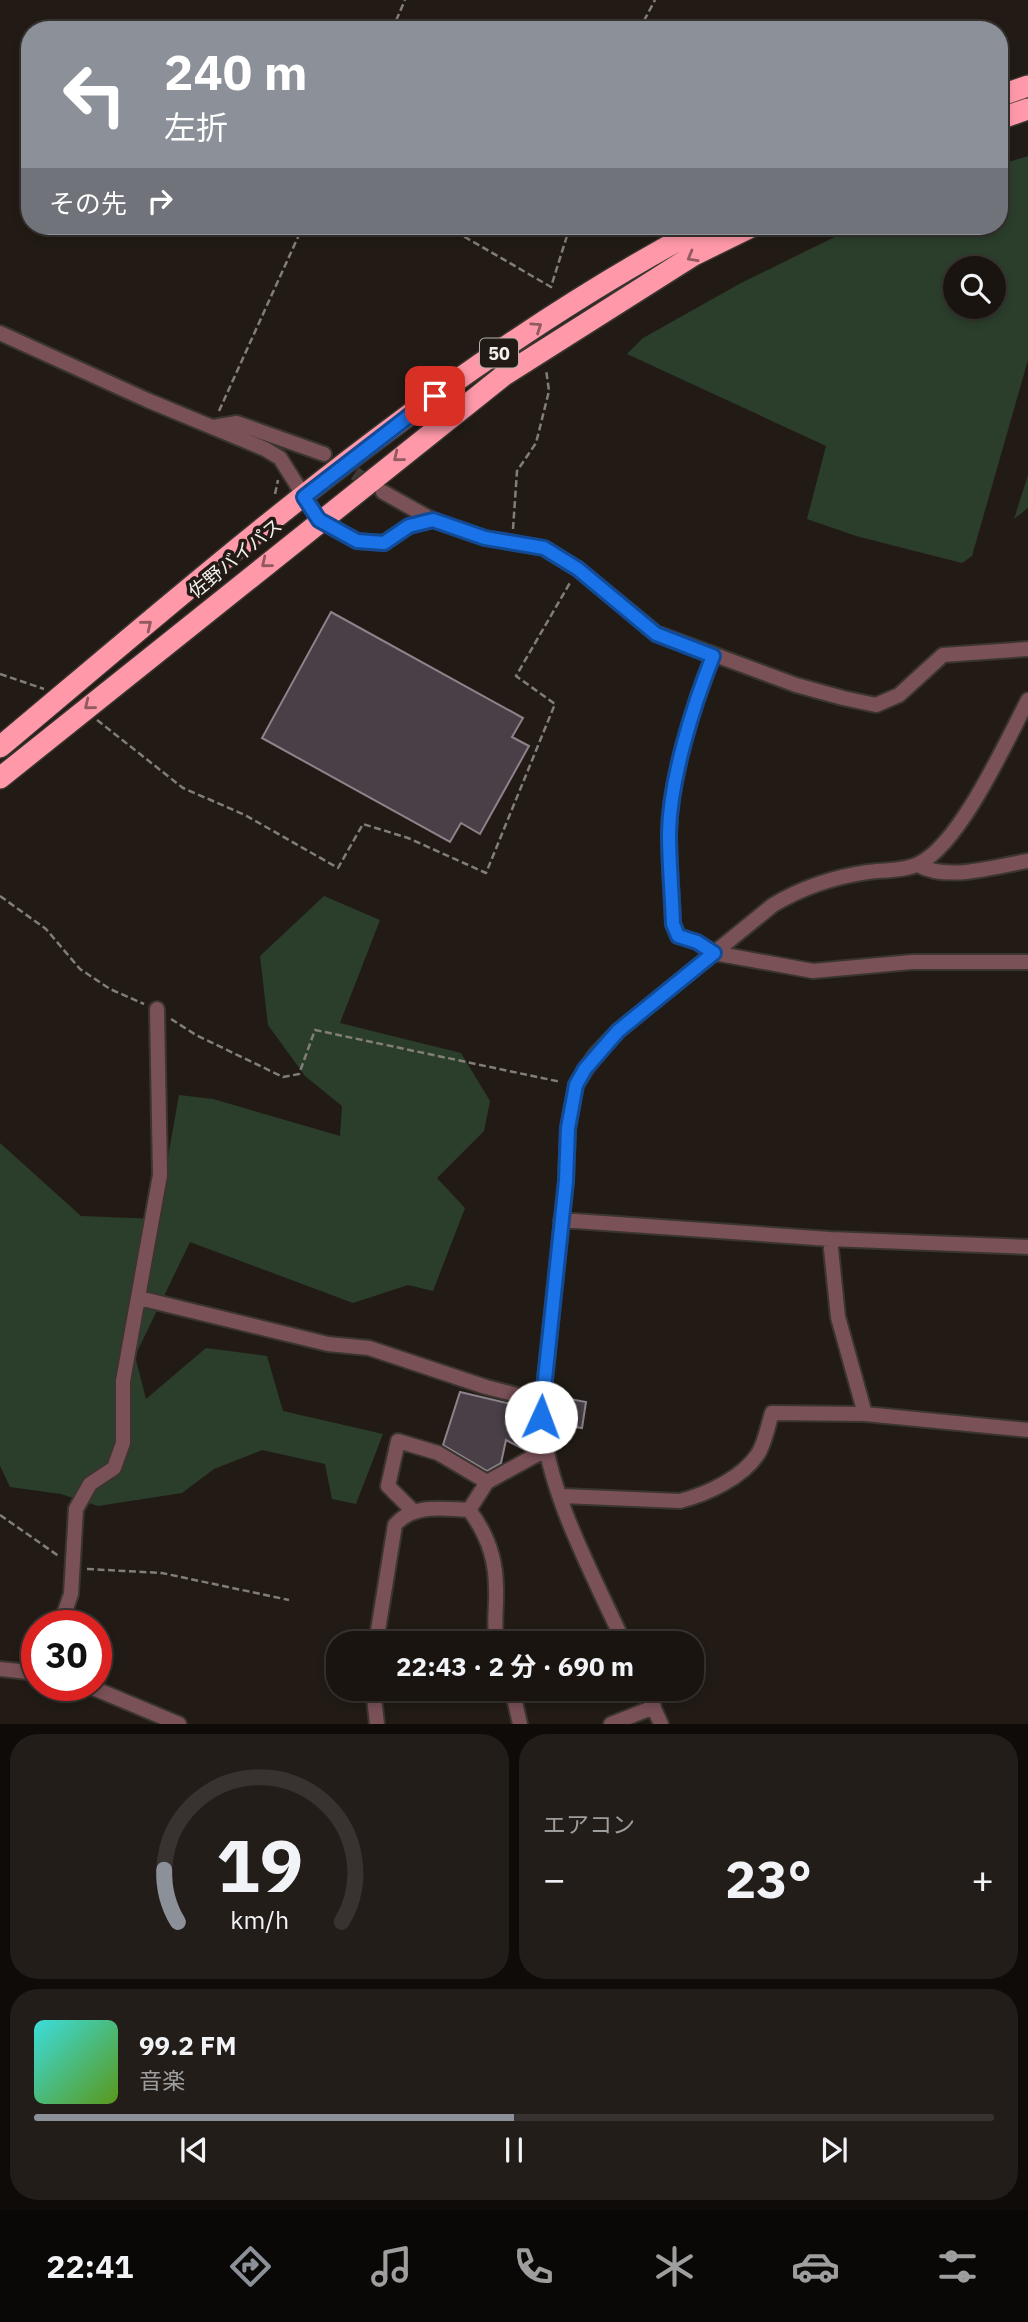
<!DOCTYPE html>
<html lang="ja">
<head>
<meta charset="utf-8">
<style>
	:root { --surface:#1a1410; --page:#231d19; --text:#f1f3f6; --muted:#9f9e9f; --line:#383330; --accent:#8c9099 }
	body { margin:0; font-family:"IBM Plex Sans","Noto Sans JP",sans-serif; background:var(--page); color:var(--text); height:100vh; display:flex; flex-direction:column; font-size:26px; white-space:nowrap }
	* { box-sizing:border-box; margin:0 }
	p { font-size:23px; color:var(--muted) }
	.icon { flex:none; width:38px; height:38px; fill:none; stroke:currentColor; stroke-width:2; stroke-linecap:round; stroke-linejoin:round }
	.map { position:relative; height:1724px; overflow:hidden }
	.details { display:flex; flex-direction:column; gap:10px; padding:10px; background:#0e0b09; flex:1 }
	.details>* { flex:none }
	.top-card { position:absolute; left:21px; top:21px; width:987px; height:214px; border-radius:28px; box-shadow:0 4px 10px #0003,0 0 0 2px var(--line); background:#8c9099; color:#fff; overflow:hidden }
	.fabs { position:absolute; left:943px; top:256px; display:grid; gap:14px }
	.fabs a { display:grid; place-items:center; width:63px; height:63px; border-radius:50%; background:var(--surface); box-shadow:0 4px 10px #0003,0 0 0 2px var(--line); font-size:35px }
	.speed { position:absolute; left:21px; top:1610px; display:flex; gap:14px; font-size:35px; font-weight:700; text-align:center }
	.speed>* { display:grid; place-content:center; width:91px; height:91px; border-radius:50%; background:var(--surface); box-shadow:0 4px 10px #0003,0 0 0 2px var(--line); line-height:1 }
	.speed .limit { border:10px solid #d22; background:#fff; color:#111 }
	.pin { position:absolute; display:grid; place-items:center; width:60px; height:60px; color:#fff; margin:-30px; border-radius:14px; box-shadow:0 4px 10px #0006 }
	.me { position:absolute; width:77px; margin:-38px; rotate:2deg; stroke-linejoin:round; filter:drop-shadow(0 0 5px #0008) }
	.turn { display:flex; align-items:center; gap:24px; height:147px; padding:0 28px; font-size:32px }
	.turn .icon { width:91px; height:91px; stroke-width:2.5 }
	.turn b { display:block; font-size:49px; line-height:60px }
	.then { display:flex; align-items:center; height:66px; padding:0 28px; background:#0003; gap:14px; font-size:26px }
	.big { font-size:52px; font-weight:700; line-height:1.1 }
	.details .card { flex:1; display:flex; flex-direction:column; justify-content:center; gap:10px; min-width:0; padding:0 24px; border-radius:28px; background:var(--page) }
	.details .dial { align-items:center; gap:0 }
	.dial svg { height:182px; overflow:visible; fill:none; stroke:var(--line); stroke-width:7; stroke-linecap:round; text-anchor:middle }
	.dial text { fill:var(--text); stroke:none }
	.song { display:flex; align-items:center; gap:21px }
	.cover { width:84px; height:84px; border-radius:10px; background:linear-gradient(135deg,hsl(180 70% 55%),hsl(90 70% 35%)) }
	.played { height:7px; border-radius:4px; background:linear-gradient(90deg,var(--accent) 50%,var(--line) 50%) }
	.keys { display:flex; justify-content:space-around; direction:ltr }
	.heat { display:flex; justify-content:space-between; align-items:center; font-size:38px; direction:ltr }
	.details .tiles { flex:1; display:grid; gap:10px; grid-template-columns:1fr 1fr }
	.card:last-child { grid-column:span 2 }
	.trip { position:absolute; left:326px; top:1631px; width:378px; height:70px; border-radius:28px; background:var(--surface); box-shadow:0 4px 10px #0003,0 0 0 2px var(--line); font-weight:700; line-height:70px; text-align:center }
	.tab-bar { display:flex; height:112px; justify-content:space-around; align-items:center; background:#0a0806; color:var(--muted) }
	.tab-bar .icon { width:49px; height:49px }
	.tab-bar .current { color:var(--accent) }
	.tab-bar b { font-size:32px; color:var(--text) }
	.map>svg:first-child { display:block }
	.green { fill:#2b3e2c; fill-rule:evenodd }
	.building { fill:#494047; stroke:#8d838a; stroke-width:2 }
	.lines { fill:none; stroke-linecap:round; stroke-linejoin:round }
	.street-tunnel { stroke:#423b35; stroke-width:14; stroke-dasharray:14 7; stroke-linecap:butt }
	.street-casing { stroke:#3b352f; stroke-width:18 }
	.highway-casing { stroke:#3b352f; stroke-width:24 }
	.path { stroke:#837d78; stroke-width:2.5; stroke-dasharray:7 3.5; stroke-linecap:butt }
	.street { stroke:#7a5157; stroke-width:14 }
	.highway { stroke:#f9a; stroke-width:21 }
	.oneway { stroke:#905a60 }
	.route-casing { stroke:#114b97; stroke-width:18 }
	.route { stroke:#1a73e8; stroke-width:12 }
	.labels { text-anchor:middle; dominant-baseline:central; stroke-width:7; stroke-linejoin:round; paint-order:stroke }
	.shield { fill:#221b15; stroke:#b6b0ac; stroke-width:2 }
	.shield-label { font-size:18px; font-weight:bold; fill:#f5f0ec }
	.street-label { font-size:19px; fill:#f5f0ec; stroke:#221b15 }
</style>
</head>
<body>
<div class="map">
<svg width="1028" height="1724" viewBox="0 0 1028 1724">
	<rect width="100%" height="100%" fill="#221b15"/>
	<path class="green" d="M1028,156v204l-56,196 -10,7 -106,-27 -49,-17 19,-73 -199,-92 16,-16 98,-55 116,-57h142v-61zM956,268h38v38h-38z
		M1028,475v33l-14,11z
		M324,896l56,24 -40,103 121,30 29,48 -6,30 -47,47 28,30 -32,83 -25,-6 -55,18 -163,-61 -55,114 11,43 60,-51 61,8 16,55 100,23 -27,70 -24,-5 -7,-35 -63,-14 -48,19 -32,24 -84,13 -37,-12 -51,-7 -10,-21v-323l81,73 76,3 22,-124 34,4 127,37 2,-30 -37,-30 -37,-51 -8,-69z"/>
	<path class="building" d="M331,612l192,106 -11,19 17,9 -49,88 -19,-11 -11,19 -188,-104z
		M460,1392l68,16 -5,23 9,5 -7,14 -19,-10 -5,23 -14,8 -44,-26z
		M554,1396l32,6 -4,26 -30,-5z"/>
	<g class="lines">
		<path class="street-tunnel" d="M337,462l39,25"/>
		<defs>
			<path id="street" d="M0,333l147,67 118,49 15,9 39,62 38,21 27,2 25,-17 24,-6 52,18 59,10 34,21 78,64 140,52 47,13 33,7 23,-10 44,-40 85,-6
				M213,427l24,-4 87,31
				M383,492l50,28
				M713,656c-20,50 -43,123 -44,177 0,30 3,61 4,91l5,12 19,6 17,11 99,18 99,-9h116
				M918,865c31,17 77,1 110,-4
				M561,1220l269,19 198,8
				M830,1239l8,78 27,97
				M139,1298l189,46 41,4 117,39 55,14
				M487,1482l-18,28c17,22 27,49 27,78 1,19 -3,36 1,55
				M562,1496l118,5c27,-7 62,-23 78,-47 7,-11 10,-29 14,-41l93,1 163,16
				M413,1511l-25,-25 10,-45 40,12 49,29 58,-32
				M60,1626l11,-32 5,-85 14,-25 24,-16 9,-25v-62l37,-206 -3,-166
				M376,1643l19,-118c18,-22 49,-16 74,-15
				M624,1643c-32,-71 -75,-147 -83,-226l25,-236 2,-53 8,-43 19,-30 23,-24 155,-126c30,-18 60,-28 95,-33 15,-2 39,-1 52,-9 41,-21 86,-121 108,-163
				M0,1669l37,4
				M86,1685l93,39
				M373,1689l4,35
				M512,1689l8,35
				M645,1689l16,35
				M611,1724l43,-17"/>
			<path id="highway" d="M999,96l29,-10
				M999,119l29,-10
				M0,747c223,-187 446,-384 705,-521
				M0,778l503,-402 191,-121 59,-29"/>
		</defs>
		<use href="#street" class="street-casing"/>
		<use href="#highway" class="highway-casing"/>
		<path class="path" d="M392,30l13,-30
			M639,30l16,-30
			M446,226l105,61 19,-61
			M219,411l84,-185
			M275,494l3,-14
			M513,529l4,-58 19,-28 13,-52 -3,-22
			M0,674l44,15
			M97,720l86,68 62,27 93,53 25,-44 45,14 78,35 69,-169 -39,-28 55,-95
			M0,896l46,33 34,40 30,20 34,15
			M171,1019l25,16 87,42 16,-3 16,-44 246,52
			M0,1515l60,42
			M87,1569l75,4 127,27"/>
		<use href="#street" class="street"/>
		<use href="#highway" class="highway"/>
	</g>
	<defs><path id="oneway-chevron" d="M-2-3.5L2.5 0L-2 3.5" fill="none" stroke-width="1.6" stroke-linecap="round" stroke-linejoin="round" transform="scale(1.75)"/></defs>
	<g class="oneway">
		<use href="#oneway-chevron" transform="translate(692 257) rotate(150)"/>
		<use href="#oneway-chevron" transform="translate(537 327) rotate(-34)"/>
		<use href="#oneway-chevron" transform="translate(398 457) rotate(141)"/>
		<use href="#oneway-chevron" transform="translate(266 563) rotate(141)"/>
		<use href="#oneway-chevron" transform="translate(147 625) rotate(-39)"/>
		<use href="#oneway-chevron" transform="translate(89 705) rotate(141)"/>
	</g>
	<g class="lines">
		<defs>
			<path id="route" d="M435,396l-131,101 15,23 38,21 27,2 25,-17 24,-6 52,18 59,10 34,21 78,65 57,22c-20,50 -43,123 -44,177 0,30 3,61 4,91l5,12 19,6 17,11 -96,78 -33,38 -9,16 -8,43 -2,53 -25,236"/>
		</defs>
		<use href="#route" class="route-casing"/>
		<use href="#route" class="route"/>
	</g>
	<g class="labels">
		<rect class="shield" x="480" y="338.5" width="38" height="29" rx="5"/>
		<g class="shield-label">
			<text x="499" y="353">50</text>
		</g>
		<g class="street-label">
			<text transform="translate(235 558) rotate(-39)">佐野バイパス</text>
		</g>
	</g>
</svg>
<div class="fabs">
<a><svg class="icon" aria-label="search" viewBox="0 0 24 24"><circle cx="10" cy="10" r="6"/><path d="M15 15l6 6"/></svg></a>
</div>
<div class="speed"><div class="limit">30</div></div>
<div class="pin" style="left:435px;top:396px;background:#d93025"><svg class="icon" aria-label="arrive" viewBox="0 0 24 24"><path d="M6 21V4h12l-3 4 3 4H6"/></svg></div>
<svg class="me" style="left:541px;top:1417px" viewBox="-20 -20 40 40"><circle r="19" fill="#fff"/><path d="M0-13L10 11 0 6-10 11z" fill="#1a73e8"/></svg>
<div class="trip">22:43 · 2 分 · 690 m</div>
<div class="top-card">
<div class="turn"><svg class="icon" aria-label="left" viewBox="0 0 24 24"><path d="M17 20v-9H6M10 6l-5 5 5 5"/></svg><div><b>240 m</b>左折</div></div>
<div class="then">その先<svg class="icon" aria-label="right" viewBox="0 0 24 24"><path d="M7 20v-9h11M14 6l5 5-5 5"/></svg></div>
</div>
</div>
<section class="details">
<div class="tiles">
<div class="card dial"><svg viewBox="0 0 100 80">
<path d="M14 69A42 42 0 1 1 86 69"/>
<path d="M14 69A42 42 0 0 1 8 46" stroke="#8c9099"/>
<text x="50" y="56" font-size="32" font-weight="700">19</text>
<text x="50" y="72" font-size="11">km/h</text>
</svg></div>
<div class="card"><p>エアコン</p>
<div class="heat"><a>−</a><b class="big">23°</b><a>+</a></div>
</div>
<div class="card">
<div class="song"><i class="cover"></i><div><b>99.2 FM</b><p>音楽</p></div></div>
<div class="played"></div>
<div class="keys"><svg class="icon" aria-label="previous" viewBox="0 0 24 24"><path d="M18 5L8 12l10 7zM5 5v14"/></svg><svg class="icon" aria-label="pause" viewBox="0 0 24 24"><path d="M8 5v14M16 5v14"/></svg><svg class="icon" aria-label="next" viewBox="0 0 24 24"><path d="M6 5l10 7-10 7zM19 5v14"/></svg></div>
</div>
</div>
</section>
<nav class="tab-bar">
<b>22:41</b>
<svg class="icon current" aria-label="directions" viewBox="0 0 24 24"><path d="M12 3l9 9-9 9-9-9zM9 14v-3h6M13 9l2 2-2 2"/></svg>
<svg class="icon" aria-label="music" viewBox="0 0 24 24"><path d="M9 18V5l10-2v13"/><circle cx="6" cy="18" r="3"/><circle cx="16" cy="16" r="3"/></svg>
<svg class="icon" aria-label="phone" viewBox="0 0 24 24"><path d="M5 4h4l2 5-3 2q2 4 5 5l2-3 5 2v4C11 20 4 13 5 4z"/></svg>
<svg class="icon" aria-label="climate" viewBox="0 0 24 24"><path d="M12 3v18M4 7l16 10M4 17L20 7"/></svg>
<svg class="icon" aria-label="car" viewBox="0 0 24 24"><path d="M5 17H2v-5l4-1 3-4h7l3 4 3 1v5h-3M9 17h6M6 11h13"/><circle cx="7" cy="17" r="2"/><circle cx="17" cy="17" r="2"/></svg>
<svg class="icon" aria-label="filters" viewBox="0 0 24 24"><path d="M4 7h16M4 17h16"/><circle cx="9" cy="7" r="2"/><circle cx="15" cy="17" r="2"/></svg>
</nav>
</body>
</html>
